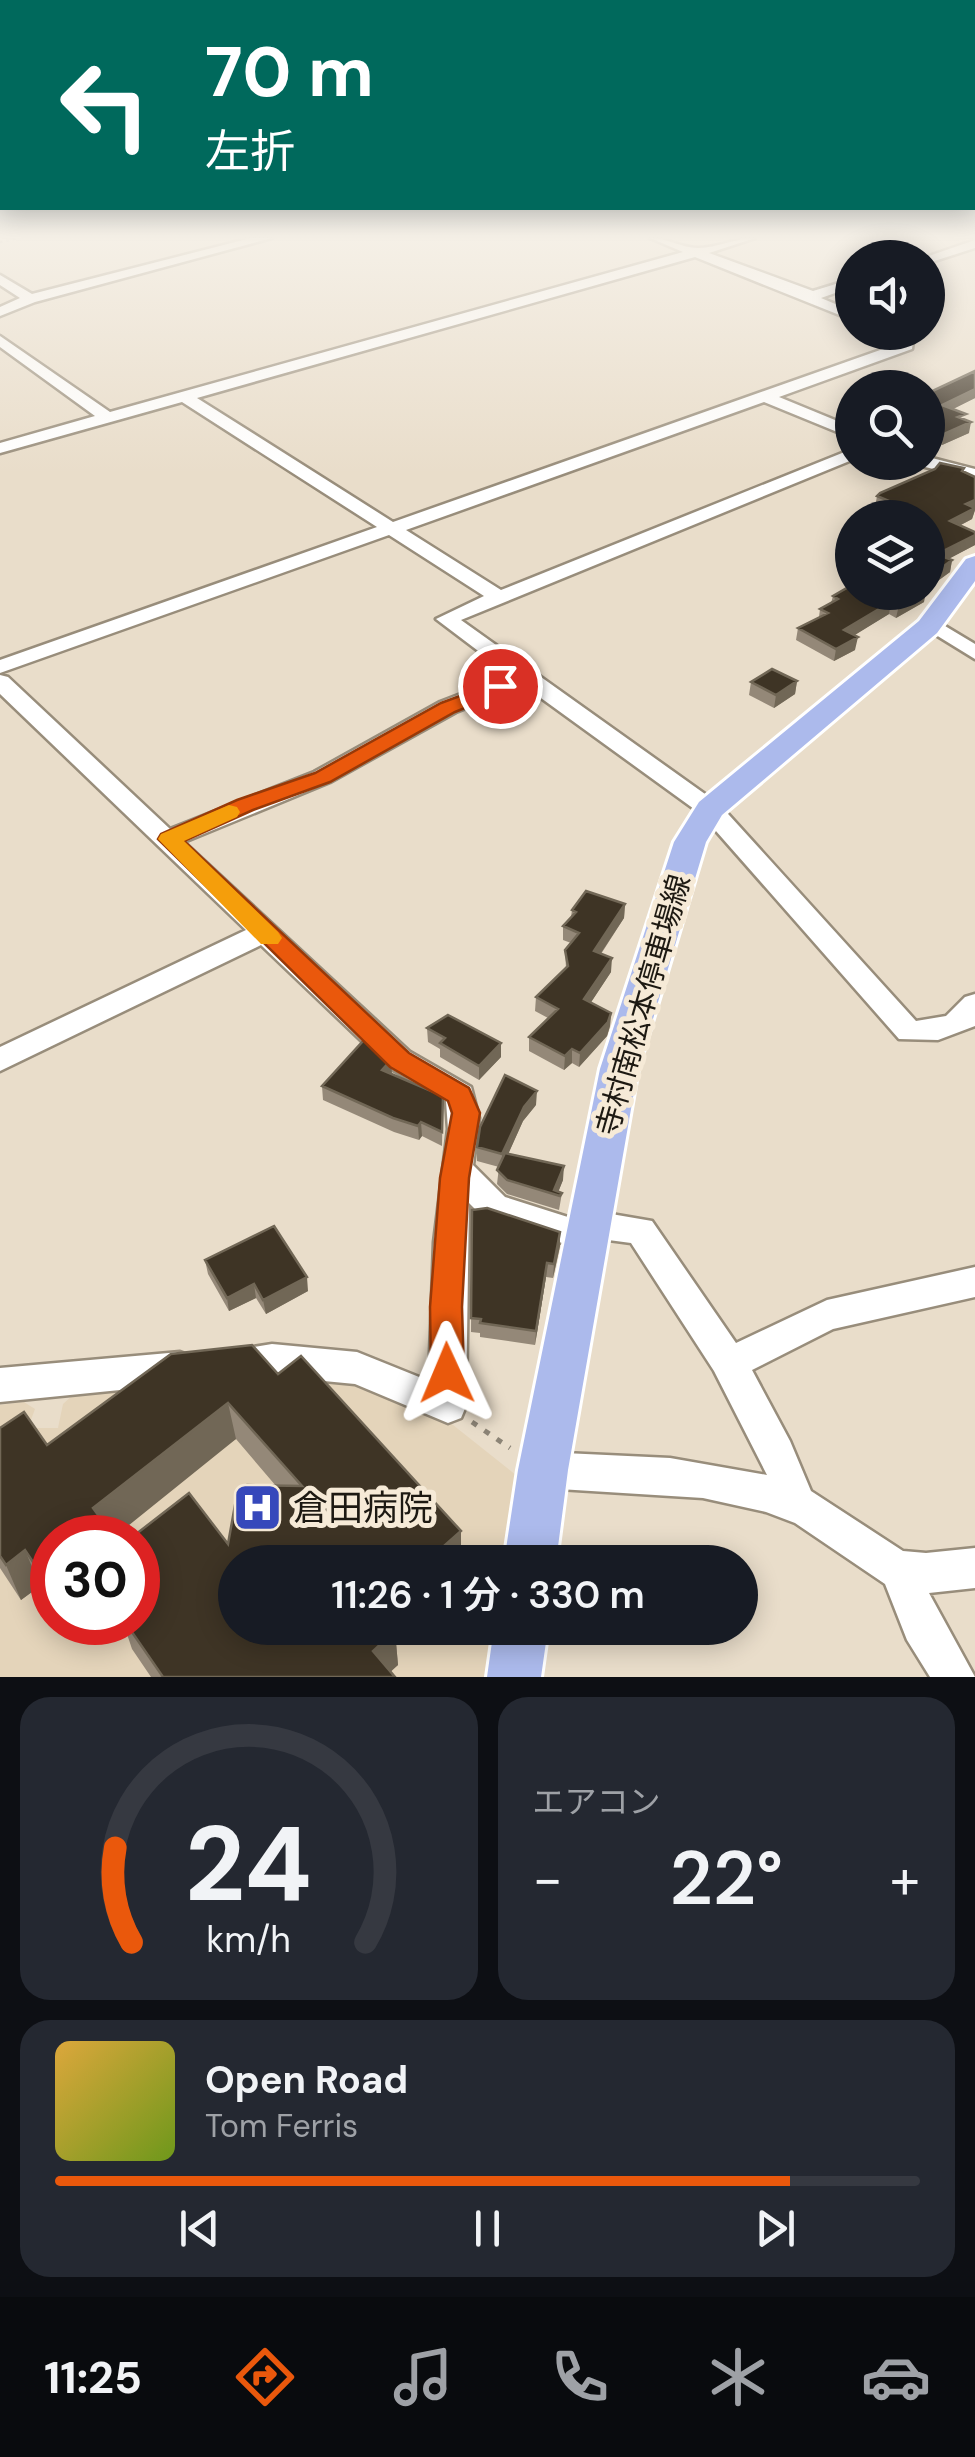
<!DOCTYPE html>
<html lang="ja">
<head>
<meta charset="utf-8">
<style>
	:root { --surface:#171b24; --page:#242831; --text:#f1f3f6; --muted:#9ea1a6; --line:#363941; --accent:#ea580c }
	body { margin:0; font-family:"DM Sans","Noto Sans JP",sans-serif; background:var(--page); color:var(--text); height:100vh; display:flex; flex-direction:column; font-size:38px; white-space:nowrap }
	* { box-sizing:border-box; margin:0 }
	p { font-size:32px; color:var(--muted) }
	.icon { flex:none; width:55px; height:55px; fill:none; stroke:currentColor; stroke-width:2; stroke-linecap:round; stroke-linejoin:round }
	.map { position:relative; height:1677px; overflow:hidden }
	.drawer { display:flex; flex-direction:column; gap:20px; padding:20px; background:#0d0f14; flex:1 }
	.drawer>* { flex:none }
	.hud { position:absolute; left:0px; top:0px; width:975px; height:210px; box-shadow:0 5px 25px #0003; background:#00695c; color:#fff; overflow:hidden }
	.buttons { position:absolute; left:835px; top:240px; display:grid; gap:20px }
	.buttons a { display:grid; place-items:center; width:110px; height:110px; border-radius:50%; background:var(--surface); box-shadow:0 5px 25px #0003; font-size:50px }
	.speed { position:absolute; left:30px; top:1515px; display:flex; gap:20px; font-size:50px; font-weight:700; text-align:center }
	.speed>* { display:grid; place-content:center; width:130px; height:130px; border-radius:50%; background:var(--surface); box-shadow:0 5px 25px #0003; line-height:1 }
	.speed .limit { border:15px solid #d22; background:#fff; color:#111 }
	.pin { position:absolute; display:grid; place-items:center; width:85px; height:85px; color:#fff; margin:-42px; border:5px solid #fff; border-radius:50%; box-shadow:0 2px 10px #0007 }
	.me { position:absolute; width:110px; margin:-55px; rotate:359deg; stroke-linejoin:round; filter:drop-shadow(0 0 8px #0008) }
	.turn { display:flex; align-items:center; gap:35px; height:210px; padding:0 40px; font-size:45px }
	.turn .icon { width:130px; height:130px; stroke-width:2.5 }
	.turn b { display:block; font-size:70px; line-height:85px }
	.big { font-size:75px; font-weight:600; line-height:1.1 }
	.drawer .card { flex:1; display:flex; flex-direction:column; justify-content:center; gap:15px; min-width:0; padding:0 35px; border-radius:30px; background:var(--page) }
	.drawer .dial { align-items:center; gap:0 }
	.dial svg { height:260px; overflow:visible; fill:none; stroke:var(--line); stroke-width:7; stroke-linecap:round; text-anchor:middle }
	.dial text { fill:var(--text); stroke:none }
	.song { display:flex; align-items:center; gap:30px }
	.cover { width:120px; height:120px; border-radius:15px; background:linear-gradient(135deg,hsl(40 70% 55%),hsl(80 70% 35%)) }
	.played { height:10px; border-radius:5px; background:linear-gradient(90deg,var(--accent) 85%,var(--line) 85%) }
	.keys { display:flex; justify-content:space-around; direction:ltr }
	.heat { display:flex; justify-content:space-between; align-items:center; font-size:55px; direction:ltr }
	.drawer .tiles { flex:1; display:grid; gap:20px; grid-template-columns:1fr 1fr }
	.card:last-child { grid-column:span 2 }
	.trip { position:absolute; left:218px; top:1545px; width:540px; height:100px; border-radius:50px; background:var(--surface); box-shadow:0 5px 25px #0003; font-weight:600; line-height:100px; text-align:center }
	.menu { display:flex; height:160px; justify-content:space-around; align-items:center; background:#090b0e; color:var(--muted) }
	.menu .icon { width:70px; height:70px }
	.menu .on { color:var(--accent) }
	.menu b { font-size:45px; color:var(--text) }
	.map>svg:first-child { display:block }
	.built { fill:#e4d4ba; fill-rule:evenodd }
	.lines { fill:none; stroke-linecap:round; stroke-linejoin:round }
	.minor-casing { stroke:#988d7b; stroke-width:5 }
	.major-casing { stroke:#fff; stroke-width:6 }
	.path-far1 { stroke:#8c8476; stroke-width:2.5; stroke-dasharray:2.5 4; stroke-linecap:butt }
	.path { stroke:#8c8476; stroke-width:5; stroke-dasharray:6 9; stroke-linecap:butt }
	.minor { fill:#fff; fill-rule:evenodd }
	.major { fill:#acbaec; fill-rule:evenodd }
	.wall { fill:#948878 }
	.shaded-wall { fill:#716756 }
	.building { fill:#3e3425; stroke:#716756; stroke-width:2.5 }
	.route { fill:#ea580c; stroke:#983908; stroke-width:2.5 }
	.slow { fill:#f59e0b }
	.labels { text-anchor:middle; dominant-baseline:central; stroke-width:10; stroke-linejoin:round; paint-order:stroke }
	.street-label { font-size:30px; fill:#1d1912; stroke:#f6ead7 }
	.near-poi-label { font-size:35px; fill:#1d1912; stroke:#f6ead7; text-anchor:start }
</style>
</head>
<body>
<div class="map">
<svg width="975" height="1677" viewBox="0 0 975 1677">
	<rect width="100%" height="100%" fill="#e9ddca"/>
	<path class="built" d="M316,1374l47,11 85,36 73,58 -13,83h-273v66h262l-8,49h-489v-272l24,-3 11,7 -7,19h30l5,-24 11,-10zM52,1538h86v84h-86z"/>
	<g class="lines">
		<defs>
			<path id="minor" d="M251,238h21l-237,64 -35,14v-9l20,-9 -20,-13v-10l32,19z
				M650,238c17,0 32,10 48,10 19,0 37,-10 57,-10l-46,15 104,38 39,-12v8l-31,11 31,13v9l-157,-63 -498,141 196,124 507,-179 1,-4 -10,-7 23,2 -2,15 -133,48 73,30v11l-88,-36 -358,128 95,60 351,-141v11l-391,160 258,184 197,217 30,-5 19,-19 10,-3v32l-37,14 -39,-1 -198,-225 -178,-129 -67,27 -126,70 -146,60 226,210 61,35 8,31 -6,47 32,32 69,22 14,-9 64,11 84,122 91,-43 148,-33v30l-142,32 -81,41 38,71 21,50 92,60 23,2 49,-5v40l-46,5 46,84h-45l-23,-37 -22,-56 -90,-61 -29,-11 -63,-14 -160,-10 -13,-5 -6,-13 6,-13 13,-5 127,6 97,17 -53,-104 -83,-128 -30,-4 -3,8 -12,4 -104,-35 -13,-13 -3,203 -5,12 -13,5 -93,-39 -83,-8 -37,3 -13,-5 -5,-11 5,-11 50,-8 85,8 72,29 5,-139 14,-113 -2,-28 -56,-33 -129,-123 -261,126v-24l246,-117 -246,-236v-19l8,2 162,152 144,-57 126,-70 70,-27 -74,-56 48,-23 -95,-61 -389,138v-13l377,-133 -195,-125 -182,51v-10l95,-27 -95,-69v-11l110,76 573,-160z
				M975,240v8l-47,15v-5h-5z
				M928,457l47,12v10l-54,-13 -2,-4h9z
				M930,617l45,27v15l-52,-32 -3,-4 3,-4z
				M180,1352l13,5 5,11 -5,11 -13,5 -180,18v-34z"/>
			<path id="major" d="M975,556v25l-38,52 -215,182 -16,27 -68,227 -70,401 -12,92h-52l14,-92 82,-401 74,-227 25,-40 220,-181 47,-62z
				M494,1628h54l-7,49h-54z"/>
		</defs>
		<use href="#minor" class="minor-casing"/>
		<use href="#major" class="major-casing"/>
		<path class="path-far1" d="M0,242l19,-4"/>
		<path class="path" d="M472,1422l38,26"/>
		<use href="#minor" class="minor"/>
		<use href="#major" class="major"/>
	</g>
	<path class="wall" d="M975,371v27l-22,11 11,11 5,13 -27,12 -14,-5v-47z
		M964,468l-1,4 12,5v33l-3,9 -11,6 14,20 -27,14 4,1 -2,12 -22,16v-70h-67l1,-5 13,-6 2,-11z
		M833,596l91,6 -28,16 -7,-4 -35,21 1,15 -21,11 -38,-21 2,-12 21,-11 1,-8 11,-6z
		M797,681l-2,13 -21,14 -25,-13 2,-13z
		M625,904l-1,14 -23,36 10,18 -20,30 20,11 -1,13 -3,10 -28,31 -7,-4 -8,7 -35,-19v-14l19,-19 -13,-7 1,-14 30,-29 -1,-18 6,-7 -8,-3v-14l8,-9 1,-7z
		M427,1028l74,29 -22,23 -39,-23v-8l-12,-7z
		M392,1074l51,22 -1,50 -20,-10 -3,4 -25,-8 -71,-32 -1,-14z
		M536,1105l-13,16 -15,33 55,26 -5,12 4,1 -3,17 -52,-16 -10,-10 2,-17 -22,-6v-14z
		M472,1210l88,22v14l-7,32 -7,-1 -11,68 -55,-8v-4l-9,-1z
		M205,1260l103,31 -42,23 -10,-16 -27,13 -21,-37z
		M278,1374l183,157 -226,31 160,69 3,34 -8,6 5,6h-244l-19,-28 -9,-27h15v-84l90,6 48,-58 -40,-47 -184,99v67l-12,-19 -19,14 -21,-32v-140l47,17z"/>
	<path class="shaded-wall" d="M975,389v9l-36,18 3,-11z
		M971,422l-2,11 -27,12 2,-11z
		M975,500v10l-3,9 -25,13 3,-11 16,-17z
		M975,535v10l-34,18 2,-12z
		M952,560l-2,12 -22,16v-10z
		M922,592h4l-2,10 -28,16 3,-13z
		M891,602l-2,12 -47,29 2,-13z
		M858,637l-3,13 -21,11 2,-12z
		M797,681l-2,13 -21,14 2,-13z
		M625,904l-1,14 -31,47 1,-14z
		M612,958l-1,14 -27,41v-14z
		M611,1013l-1,13 -3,10 -28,31 1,-14z
		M501,1043v14l-22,23v-14z
		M572,1049v14l-8,7 1,-14z
		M391,1060l1,14 -9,10 -1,-14z
		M537,1091l-1,14 -13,16 -21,47v-14l22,-47z
		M421,1122l1,14 -3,4 -1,-14z
		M564,1166l-1,14 -6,15 -3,-5z
		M560,1232v14l-7,32 1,-14z
		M547,1263l-1,14 -11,68 1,-14z
		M307,1277l1,14 -42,23 -3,-14z
		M254,1284l2,14 -27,13 -2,-13z
		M228,1403l8,36 -123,99h-13l-7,-30z
		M461,1531v31h-25v-9z
		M25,1550l15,36 -19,14 -15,-35z
		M52,1574v25l-7,-19z
		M379,1628h19l-3,3 3,34 -13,12 -12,-26z"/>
	<path class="building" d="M975,371v18l-33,16 24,9 -8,3 13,5 -27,12 -16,-6v-35z
		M940,463l24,5 -2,3 13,6v23l-9,4 9,4 -25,13 25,11v3l-32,16 -15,-7v-26h-56l-10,-5 27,-12 -12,-5 3,-3 55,-24z
		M928,551l24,9 -24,18z
		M852,585v7h70l-23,13 -8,-3 -47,28 14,7 -22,12 -38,-21 30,-15 -8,-4 18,-10 -5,-3z
		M772,669l25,12 -21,14 -25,-13z
		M586,891l39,13 -31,47 18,7 -28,41 27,14 -3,9 -28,31 -8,-4 -7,7 -36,-19 29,-28 -22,-12 32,-31 -3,-16 14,-17 -16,-7 13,-14 -4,-2z
		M448,1015l53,28 -22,23 -39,-23 5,-5 -18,-10z
		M364,1040l27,20 -9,10 61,26 -1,36 -21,-10 -3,4 -25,-8 -71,-32z
		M505,1075l32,16 -13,16 -22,47 -25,-7 3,-20z
		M505,1153l59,13 -10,24 8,3 -2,3 -53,-16 -10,-10z
		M487,1208l73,24 -6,32 -7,-1 -11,68 -56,-8 1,-4 -10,-1 1,-108z
		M274,1226l33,51 -44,23 -9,-16 -27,14 -22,-38z
		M252,1345l26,29 23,-18 160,175 -25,22 9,9h-210v66h157l3,3 -22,20 22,26h-232l-38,-55h13v-22l1,-1 -1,-3v-58h-7l58,-45 39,51 9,-50 10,-9 55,1 -74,-83 -135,105 16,22 -9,8h-48v36l-7,6 -20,-30 -19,15 -6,-9v-128l24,-16 23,33 124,-91z"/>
	<linearGradient id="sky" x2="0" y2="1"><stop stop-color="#8fa4b1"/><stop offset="0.5" stop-color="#f5f0e7"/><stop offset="1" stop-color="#f5f0e7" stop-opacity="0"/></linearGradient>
	<rect width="975" height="473" fill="url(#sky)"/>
	<path class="route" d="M500,681l7,1v9l-52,21 -125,70 -77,28 -69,31 225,212 60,35 11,25 -11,65 -7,129 2,66 -5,10 -12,5 -11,-5 -5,-10 -1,-66 10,-129 12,-65 -4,-12 -58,-34 -232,-228 3,-5 76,-34 78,-27 126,-70z"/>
	<path class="slow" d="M229,805l8,2 3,5 -3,5 -53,24 94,91 4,6 -4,6h-17l-103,-105 3,-5z"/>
	<defs>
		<symbol id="hospital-square" viewBox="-11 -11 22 22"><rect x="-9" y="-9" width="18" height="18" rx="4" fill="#3648bb" stroke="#f6ead7"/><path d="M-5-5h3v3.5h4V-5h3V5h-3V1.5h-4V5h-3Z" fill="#fff"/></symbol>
	</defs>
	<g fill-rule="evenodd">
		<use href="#hospital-square" x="230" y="1480" width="55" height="55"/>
	</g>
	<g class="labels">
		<g class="street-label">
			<text transform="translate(643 1005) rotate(-74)">寺村南松本停車場線</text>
		</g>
		<g class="near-poi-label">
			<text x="293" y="1508">倉田病院</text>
		</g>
	</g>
</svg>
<div class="buttons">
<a><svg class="icon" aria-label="sound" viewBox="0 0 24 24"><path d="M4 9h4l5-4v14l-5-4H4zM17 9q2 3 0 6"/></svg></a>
<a><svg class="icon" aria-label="search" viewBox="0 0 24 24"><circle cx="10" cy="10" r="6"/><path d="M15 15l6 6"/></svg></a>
<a><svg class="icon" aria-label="layers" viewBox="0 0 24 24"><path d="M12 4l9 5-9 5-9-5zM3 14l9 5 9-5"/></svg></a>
</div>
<div class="speed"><div class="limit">30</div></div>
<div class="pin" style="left:500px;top:686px;background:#d93025"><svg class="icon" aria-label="arrive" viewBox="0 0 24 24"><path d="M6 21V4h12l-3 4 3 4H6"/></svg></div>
<svg class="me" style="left:447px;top:1373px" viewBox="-20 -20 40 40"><path d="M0-17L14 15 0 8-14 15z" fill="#ea580c" stroke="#fff" stroke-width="4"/></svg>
<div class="trip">11:26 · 1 分 · 330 m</div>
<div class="hud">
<div class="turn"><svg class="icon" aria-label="left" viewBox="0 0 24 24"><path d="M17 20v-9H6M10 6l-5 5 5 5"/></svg><div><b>70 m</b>左折</div></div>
</div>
</div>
<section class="drawer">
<div class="tiles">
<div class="card dial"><svg viewBox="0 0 100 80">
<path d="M14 69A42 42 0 1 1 86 69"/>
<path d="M14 69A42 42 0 0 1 9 40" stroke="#ea580c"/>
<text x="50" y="56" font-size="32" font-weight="700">24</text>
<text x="50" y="72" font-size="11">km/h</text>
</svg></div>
<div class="card"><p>エアコン</p>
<div class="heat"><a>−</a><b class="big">22°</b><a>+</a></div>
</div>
<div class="card">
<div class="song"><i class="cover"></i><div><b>Open Road</b><p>Tom Ferris</p></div></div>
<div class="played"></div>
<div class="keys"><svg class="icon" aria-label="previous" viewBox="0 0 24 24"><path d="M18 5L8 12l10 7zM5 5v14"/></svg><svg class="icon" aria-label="pause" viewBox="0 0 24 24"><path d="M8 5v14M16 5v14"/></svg><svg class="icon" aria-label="next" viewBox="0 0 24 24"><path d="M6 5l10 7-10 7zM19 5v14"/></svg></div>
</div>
</div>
</section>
<nav class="menu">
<b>11:25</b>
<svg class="icon on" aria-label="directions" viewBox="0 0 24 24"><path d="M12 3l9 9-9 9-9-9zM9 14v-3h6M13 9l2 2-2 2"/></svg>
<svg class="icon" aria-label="music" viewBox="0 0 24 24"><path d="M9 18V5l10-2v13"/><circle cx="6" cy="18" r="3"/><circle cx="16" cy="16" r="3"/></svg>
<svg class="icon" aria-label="phone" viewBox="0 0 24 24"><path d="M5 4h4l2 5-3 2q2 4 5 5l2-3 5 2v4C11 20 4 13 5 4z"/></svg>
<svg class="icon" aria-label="climate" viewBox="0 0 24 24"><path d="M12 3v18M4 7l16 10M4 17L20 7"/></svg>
<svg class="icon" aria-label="car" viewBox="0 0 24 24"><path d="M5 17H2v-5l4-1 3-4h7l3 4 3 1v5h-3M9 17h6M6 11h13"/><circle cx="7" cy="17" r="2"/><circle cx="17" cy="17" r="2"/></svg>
</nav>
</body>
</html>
